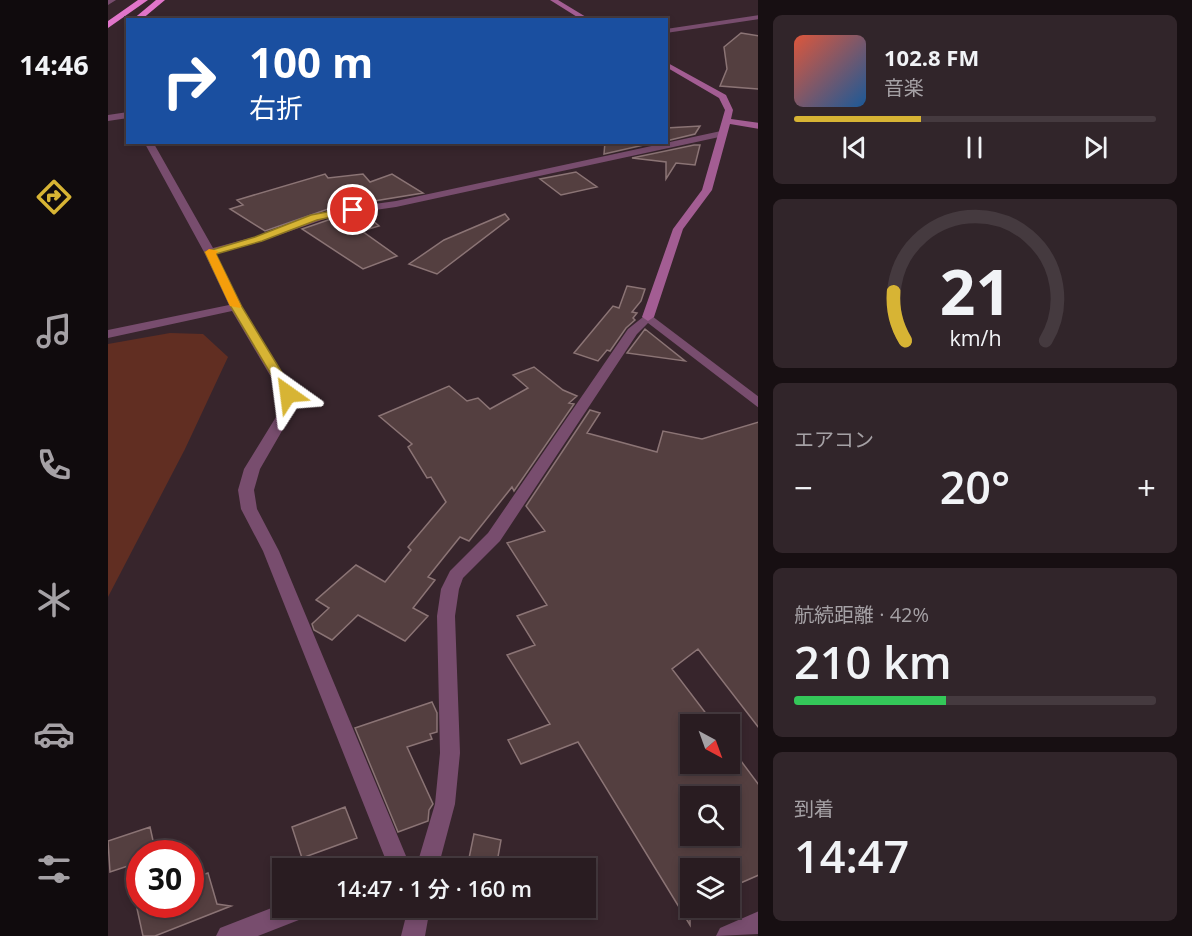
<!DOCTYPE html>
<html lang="ja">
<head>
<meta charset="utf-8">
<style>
	:root { --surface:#291c21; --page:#31252a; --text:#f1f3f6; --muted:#a5a1a5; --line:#453a3f; --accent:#d7b434 }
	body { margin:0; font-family:"Open Sans","Noto Sans JP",sans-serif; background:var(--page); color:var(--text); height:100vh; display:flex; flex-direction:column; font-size:22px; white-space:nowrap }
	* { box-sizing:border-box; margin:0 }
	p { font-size:20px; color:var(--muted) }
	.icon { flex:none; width:33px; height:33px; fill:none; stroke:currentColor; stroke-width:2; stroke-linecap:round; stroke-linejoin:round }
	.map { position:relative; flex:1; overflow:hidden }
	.details { display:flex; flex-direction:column; gap:15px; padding:15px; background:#170f12; width:434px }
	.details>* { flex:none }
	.hud { position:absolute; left:18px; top:18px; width:542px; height:126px; border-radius:0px; box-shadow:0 3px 9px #0003,0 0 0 2px var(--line); background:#1a4fa0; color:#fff; overflow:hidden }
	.needle { width:39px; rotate:139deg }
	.tools { position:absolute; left:572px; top:714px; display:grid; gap:12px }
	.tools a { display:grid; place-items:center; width:60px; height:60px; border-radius:0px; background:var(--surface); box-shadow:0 3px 9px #0003,0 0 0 2px var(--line); font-size:30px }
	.speed { position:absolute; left:18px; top:840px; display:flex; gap:12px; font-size:30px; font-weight:700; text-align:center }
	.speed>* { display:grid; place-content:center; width:78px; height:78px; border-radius:50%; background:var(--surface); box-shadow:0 3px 9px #0003,0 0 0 2px var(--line); line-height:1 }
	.speed .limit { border:9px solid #d22; background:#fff; color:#111 }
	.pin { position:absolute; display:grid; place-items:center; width:51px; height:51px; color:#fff; margin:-26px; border:3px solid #fff; border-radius:50%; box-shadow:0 2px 6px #0007 }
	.me { position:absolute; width:66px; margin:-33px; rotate:329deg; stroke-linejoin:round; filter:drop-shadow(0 0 4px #0008) }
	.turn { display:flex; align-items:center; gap:21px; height:126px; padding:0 24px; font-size:27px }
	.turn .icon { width:78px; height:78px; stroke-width:2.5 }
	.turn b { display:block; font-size:42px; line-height:51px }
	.big { font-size:45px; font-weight:600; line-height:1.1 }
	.details .card { flex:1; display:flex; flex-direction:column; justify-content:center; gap:9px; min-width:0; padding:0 21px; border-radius:9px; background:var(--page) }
	.details .dial { align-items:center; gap:0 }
	.dial svg { height:156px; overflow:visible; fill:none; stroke:var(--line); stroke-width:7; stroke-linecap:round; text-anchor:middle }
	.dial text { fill:var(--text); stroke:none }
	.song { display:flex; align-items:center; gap:18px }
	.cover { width:72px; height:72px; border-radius:9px; background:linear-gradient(135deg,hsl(10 70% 55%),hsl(210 70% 35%)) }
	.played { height:6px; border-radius:3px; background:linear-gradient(90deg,var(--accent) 35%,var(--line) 35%) }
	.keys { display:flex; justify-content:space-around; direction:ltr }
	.heat { display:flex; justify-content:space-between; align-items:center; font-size:33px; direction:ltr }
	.charge { height:9px; border-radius:4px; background:linear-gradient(90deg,#34c759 42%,var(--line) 0) }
	.trip { position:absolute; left:164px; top:858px; width:324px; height:60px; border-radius:0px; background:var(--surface); box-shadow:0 3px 9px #0003,0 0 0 2px var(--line); font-weight:600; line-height:60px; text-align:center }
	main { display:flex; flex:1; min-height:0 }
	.tab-bar { display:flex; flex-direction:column; width:108px; justify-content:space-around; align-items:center; background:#100b0d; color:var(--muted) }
	.tab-bar .icon { width:42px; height:42px }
	.tab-bar .active { color:var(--accent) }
	.tab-bar b { font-size:27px; color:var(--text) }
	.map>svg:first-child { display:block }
	.green { fill:#612e22 }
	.building { fill:#543f40; stroke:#8b7475; stroke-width:1.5; fill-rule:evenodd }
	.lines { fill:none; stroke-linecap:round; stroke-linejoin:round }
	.street { fill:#784d6e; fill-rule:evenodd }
	.secondary { fill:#a35d93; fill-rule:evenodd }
	.highway { fill:#e175ca; fill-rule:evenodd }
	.route { fill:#d7b434; stroke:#8c7522; stroke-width:1.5 }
	.slow { fill:#f59e0b }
</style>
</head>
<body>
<main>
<nav class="tab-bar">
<b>14:46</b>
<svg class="icon active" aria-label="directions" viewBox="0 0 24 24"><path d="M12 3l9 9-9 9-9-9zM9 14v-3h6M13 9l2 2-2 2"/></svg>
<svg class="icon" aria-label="music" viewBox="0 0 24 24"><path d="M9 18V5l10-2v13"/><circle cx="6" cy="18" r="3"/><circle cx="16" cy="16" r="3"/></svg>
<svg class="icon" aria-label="phone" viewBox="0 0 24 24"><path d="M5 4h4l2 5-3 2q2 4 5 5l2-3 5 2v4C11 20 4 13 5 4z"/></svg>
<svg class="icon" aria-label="climate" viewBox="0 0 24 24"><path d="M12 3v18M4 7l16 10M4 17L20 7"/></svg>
<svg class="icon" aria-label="car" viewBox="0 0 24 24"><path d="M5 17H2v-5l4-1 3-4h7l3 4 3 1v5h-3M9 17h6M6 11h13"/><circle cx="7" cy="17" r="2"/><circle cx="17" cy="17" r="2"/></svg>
<svg class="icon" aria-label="filters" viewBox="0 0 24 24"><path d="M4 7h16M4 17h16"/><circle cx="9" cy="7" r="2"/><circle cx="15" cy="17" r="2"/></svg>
</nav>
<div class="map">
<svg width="651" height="936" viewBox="0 0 651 936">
	<rect width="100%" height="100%" fill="#37252c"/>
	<path class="green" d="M62,333l33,1 25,23 -43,92 -77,148v-253z"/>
	<path class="building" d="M633,33l18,3v53l-39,-3 7,-17 -3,-22z
		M592,126l-5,8 -29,7v-13z
		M497,142h52l-53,12z
		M586,145h6l-5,20 -19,-2 -10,16v-17l-34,-4z
		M468,172l21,15 -36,8 -21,-16z
		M217,174l3,4 35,-4 7,8 22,-8 31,19 -92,15 -66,23 -35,-22 13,-4 -6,-5z
		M257,214l14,12 -17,5 35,25 -34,13 -61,-40 32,-11z
		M397,214l4,5 -72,55 -28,-10 35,-24z
		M519,286l18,3 -4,12 -9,11 5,1 -4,5 2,2 -9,8 -16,23 -3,-1 -9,11 -24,-8 39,-47 6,2z
		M537,329l40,32 -58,-8z
		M426,367l29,23 14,6 -8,7 5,1 -60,87 -2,-4 -43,54 -9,-4 -32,40 7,3 -22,28 15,8 -23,25 -47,-26 -26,25 -18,-10 -2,-6 17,-16 -13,-8 40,-35 29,17 26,-32 -3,-3 38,-45 -15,-25 -4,1 -19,-31 4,-3 -33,-28 70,-30 18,15 11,-3 12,11 38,-21 -15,-13z
		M482,410l10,3 -13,20 70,19 6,-21 39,8 57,-17v306l-61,-79 -26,20 42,55h-24v40h39v-19l30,40v90l-30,13v-20h-39v57l-112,-183 -57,22 -13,-24 42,-16 -43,-69 28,-10 -18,-29 30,-11 -40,-62 38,-12 -19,-25zM582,796h39v40h-39z
		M324,702l5,11v19l-7,2 2,5 -25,8 26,57 -4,6 -1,11 -30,11 -43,-104z
		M237,807l12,31 -55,20 -10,-31z
		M42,827l6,27h-16v8l-30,10 -2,-31z
		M366,834l27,6 -5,28h-29z
		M100,873l9,31 14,2 -76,30h-12l-7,-32h54v-25z"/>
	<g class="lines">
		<path class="street" d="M0,0h8l-8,5z
			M651,15v4l-93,14v-4z
			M20,112v6l-20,3v-6z
			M613,131l3,1v4l-328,71 -63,9 -71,25 -46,13 26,53 53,87 -5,23 -30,52 -6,21 3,19 22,42 132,317h-22l-126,-317 -22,-42 -3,-19 6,-21 32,-52 5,-23 -49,-83 -124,27v-8l121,-25 -25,-53 -60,-110h9l60,106 41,-11 77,-27 65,-9z
			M540,313l111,84v11l-111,-85 -11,11 -137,207 -37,37 -4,11 -4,27 5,137 -5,51 -17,64h-22l19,-64 5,-51 -3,-137 4,-27 9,-18 38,-38 140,-204z
			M174,904v4h30l-3,8 -51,20h-42l4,-8z
			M300,908h22l-5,28h-24z
			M651,911v23l-43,2 4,-8z"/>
		<path class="secondary" d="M442,0h8l33,20h-9z
			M558,62l60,33 7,15 -2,9 28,4v6l-29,-5 -18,66 -29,39 -29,88 -6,4 -6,-4 31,-88 29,-39 23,-80 -6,-12 -53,-31z"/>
		<path class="highway" d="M30,0h10l-40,28v-7z
			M48,0h9l-24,20h-9z"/>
	</g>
	<path class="route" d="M245,207l3,1v4l-39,8 -55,21 -46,13 26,53 53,87 -7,3 -4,-1 -53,-89 -26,-55 50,-15 56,-22z"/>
	<path class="slow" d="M101,249l9,2 -2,3 25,52 -1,2 -10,-2 -25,-54z"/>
</svg>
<div class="tools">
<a><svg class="needle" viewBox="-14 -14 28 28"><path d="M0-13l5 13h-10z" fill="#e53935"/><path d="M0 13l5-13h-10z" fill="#a5a1a5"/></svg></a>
<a><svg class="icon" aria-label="search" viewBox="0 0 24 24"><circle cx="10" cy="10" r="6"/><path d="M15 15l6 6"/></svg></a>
<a><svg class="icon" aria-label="layers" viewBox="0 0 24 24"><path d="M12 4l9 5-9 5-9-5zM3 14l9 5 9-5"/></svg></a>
</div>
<div class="speed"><div class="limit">30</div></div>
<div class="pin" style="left:245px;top:210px;background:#d93025"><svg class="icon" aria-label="arrive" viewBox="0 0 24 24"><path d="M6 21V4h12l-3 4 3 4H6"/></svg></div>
<svg class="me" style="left:180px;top:394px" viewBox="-20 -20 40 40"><path d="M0-17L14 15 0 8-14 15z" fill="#d7b434" stroke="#fff" stroke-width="4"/></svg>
<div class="trip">14:47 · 1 分 · 160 m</div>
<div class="hud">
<div class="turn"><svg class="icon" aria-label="right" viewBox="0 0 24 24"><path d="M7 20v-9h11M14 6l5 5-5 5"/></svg><div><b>100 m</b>右折</div></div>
</div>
</div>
<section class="details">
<div class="card">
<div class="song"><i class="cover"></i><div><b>102.8 FM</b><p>音楽</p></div></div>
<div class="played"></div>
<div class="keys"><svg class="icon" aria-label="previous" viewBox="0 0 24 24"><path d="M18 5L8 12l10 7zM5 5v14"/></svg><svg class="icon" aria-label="pause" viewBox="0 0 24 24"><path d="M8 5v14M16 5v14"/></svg><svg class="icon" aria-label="next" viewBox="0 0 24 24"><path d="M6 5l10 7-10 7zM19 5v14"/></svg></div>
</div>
<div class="card dial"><svg viewBox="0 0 100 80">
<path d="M14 69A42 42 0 1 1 86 69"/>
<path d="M14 69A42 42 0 0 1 8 44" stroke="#d7b434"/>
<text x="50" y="56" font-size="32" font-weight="700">21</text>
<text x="50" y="72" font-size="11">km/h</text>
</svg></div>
<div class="card"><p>エアコン</p>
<div class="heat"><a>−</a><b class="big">20°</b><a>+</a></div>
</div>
<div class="card"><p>航続距離 · 42%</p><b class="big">210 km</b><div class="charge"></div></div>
<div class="card"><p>到着</p><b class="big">14:47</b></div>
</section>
</main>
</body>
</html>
